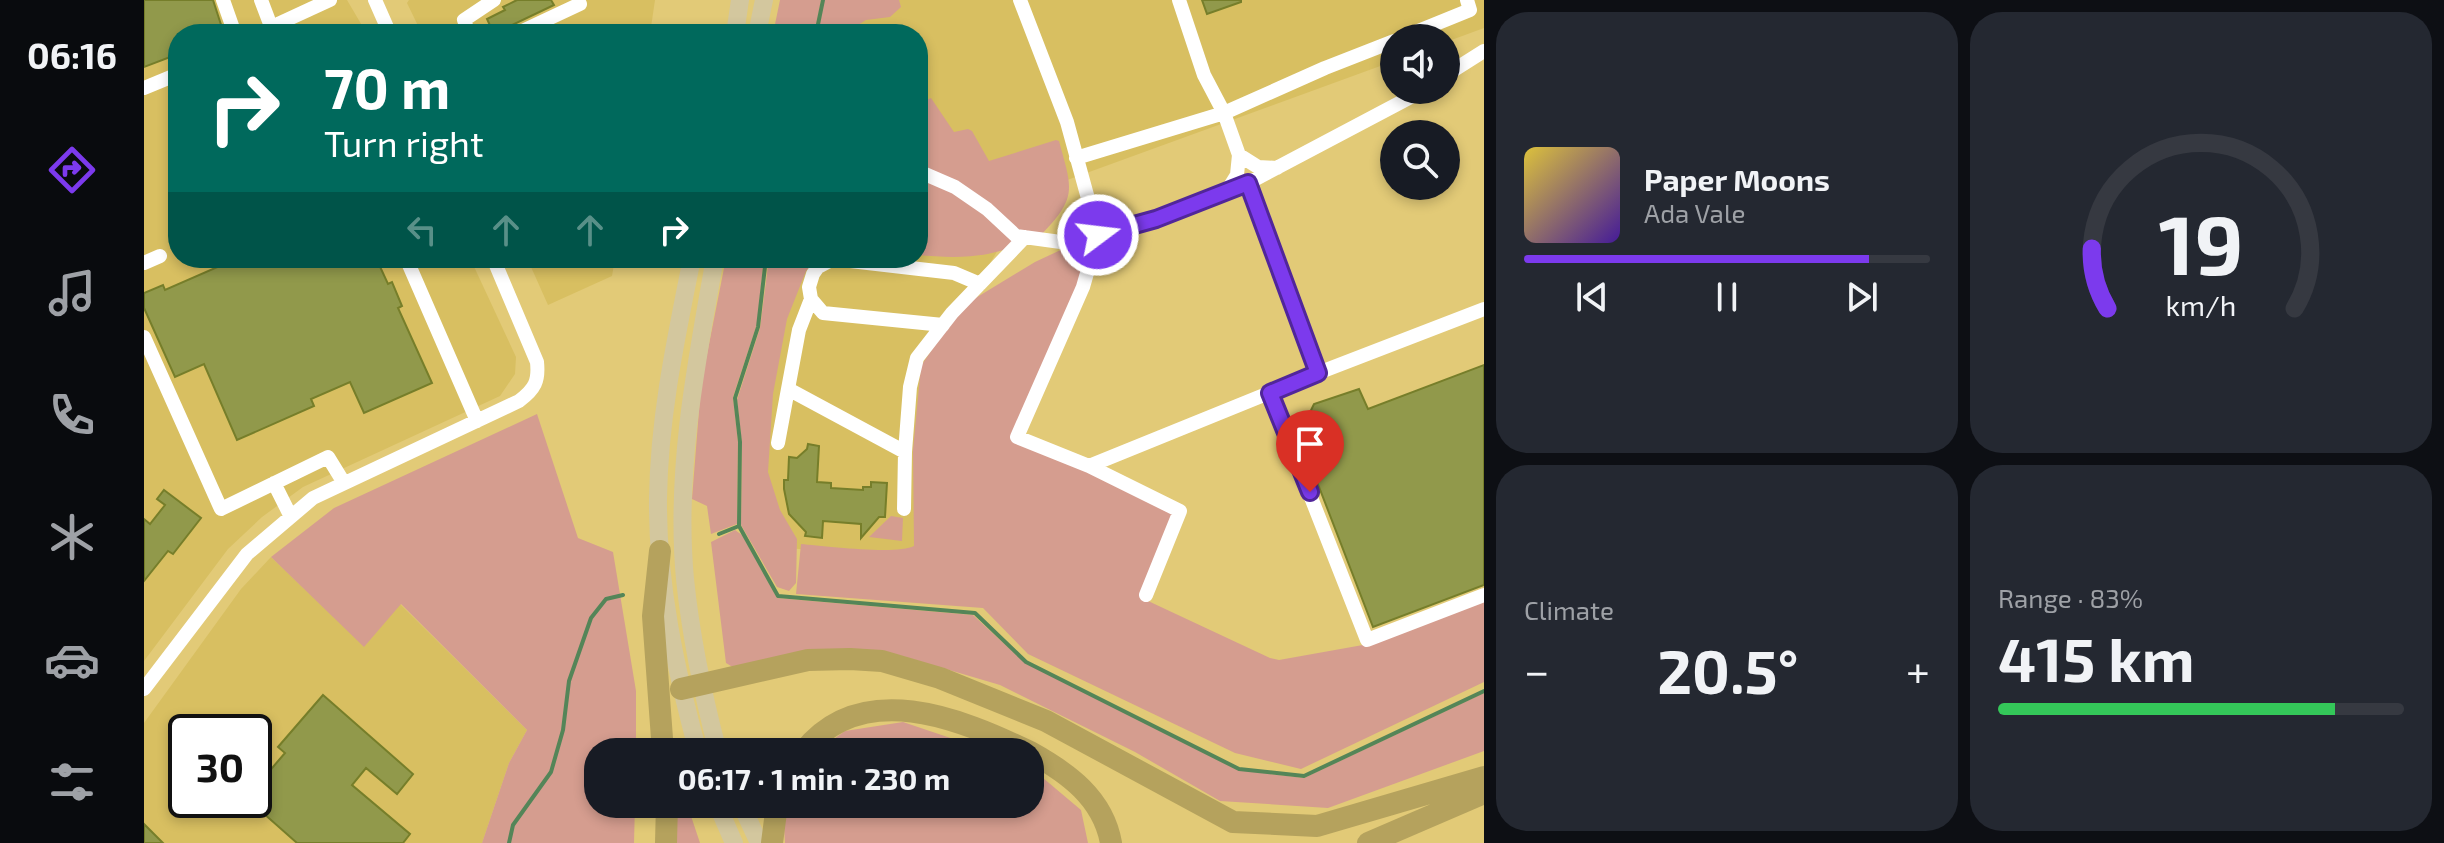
<!DOCTYPE html>
<html lang="en">
<head>
<meta charset="utf-8">
<style>
	:root { --surface:#171b24; --page:#242831; --text:#f1f3f6; --muted:#9ea1a6; --line:#363941; --accent:#7c3aed }
	body { margin:0; font-family:"Exo 2",sans-serif; background:var(--page); color:var(--text); height:100vh; display:flex; flex-direction:column; font-size:30px; white-space:nowrap }
	* { box-sizing:border-box; margin:0 }
	p { font-size:26px; color:var(--muted) }
	.icon { flex:none; width:44px; height:44px; fill:none; stroke:currentColor; stroke-width:2; stroke-linecap:round; stroke-linejoin:round }
	.map { position:relative; flex:1; overflow:hidden }
	.side { display:flex; flex-direction:column; gap:12px; padding:12px; background:#0d0f14; width:960px }
	.side>* { flex:none }
	.banner { position:absolute; left:24px; top:24px; width:760px; height:244px; border-radius:32px; box-shadow:0 4px 12px #0003; background:#00695c; color:#fff; overflow:hidden }
	.tools { position:absolute; left:1236px; top:24px; display:grid; gap:16px }
	.tools a { display:grid; place-items:center; width:80px; height:80px; border-radius:50%; background:var(--surface); box-shadow:0 4px 12px #0003; font-size:40px }
	.speed { position:absolute; left:24px; top:714px; display:flex; gap:16px; font-size:40px; font-weight:700; text-align:center }
	.speed>* { display:grid; place-content:center; width:104px; height:104px; border-radius:50%; background:var(--surface); box-shadow:0 4px 12px #0003; line-height:1 }
	.speed .limit { border:4px solid #111; border-radius:12px; background:#fff; color:#111 }
	.pin { position:absolute; display:grid; place-items:center; width:68px; height:68px; color:#fff; margin:-82px -34px; border-radius:50% 50% 50% 0; rotate:-45deg; box-shadow:0 0 8px #0007 }
	.pin .icon { rotate:45deg }
	.me { position:absolute; width:88px; margin:-44px; rotate:75deg; stroke-linejoin:round; filter:drop-shadow(0 0 6px #0008) }
	.turn { display:flex; align-items:center; gap:28px; height:168px; padding:0 24px; font-size:36px }
	.turn .icon { width:104px; height:104px; stroke-width:2.5 }
	.turn b { display:block; font-size:56px; line-height:68px }
	.lanes { display:flex; align-items:center; height:76px; padding:0 24px; background:#0003; justify-content:center; gap:40px; direction:ltr }
	.lanes .off { opacity:.35 }
	.big { font-size:60px; font-weight:700; line-height:1.1 }
	.side .tile { flex:1; display:flex; flex-direction:column; justify-content:center; gap:12px; min-width:0; padding:0 28px; border-radius:32px; background:var(--page) }
	.side .dial { align-items:center; gap:0 }
	.dial svg { height:208px; overflow:visible; fill:none; stroke:var(--line); stroke-width:7; stroke-linecap:round; text-anchor:middle }
	.dial text { fill:var(--text); stroke:none }
	.song { display:flex; align-items:center; gap:24px }
	.cover { width:96px; height:96px; border-radius:12px; background:linear-gradient(135deg,hsl(50 70% 55%),hsl(260 70% 35%)) }
	.played { height:8px; border-radius:4px; background:linear-gradient(90deg,var(--accent) 85%,var(--line) 85%) }
	.keys { display:flex; justify-content:space-around; direction:ltr }
	.heat { display:flex; justify-content:space-between; align-items:center; font-size:44px; direction:ltr }
	.charge { height:12px; border-radius:6px; background:linear-gradient(90deg,#34c759 83%,var(--line) 0) }
	.side .tiles { flex:1; display:grid; gap:12px; grid-template-columns:repeat(2,1fr) }
	.trip { position:absolute; left:440px; top:738px; width:460px; height:80px; border-radius:32px; background:var(--surface); box-shadow:0 4px 12px #0003; font-weight:700; line-height:80px; text-align:center }
	main { display:flex; flex:1; min-height:0 }
	.tabs { display:flex; flex-direction:column; width:144px; justify-content:space-around; align-items:center; background:#090b0e; color:var(--muted) }
	.tabs .icon { width:56px; height:56px }
	.tabs .on { color:var(--accent) }
	.tabs b { font-size:36px; color:var(--text) }
	.map>svg:first-child { display:block }
	.built { fill:#d8bf61; fill-rule:evenodd }
	.green { fill:#d59d8f }
	.lines { fill:none; stroke-linecap:round; stroke-linejoin:round }
	.stream { stroke:#548558; stroke-width:4 }
	.building { fill:#91994b; stroke:#767e2a; stroke-width:2 }
	.minor { stroke:#fff; stroke-width:14 }
	.major { stroke:#d3c79e; stroke-width:18 }
	.highway { stroke:#b5a25d; stroke-width:22 }
	.route-casing { stroke:#51269a; stroke-width:20 }
	.route { stroke:#7c3aed; stroke-width:14 }
</style>
</head>
<body>
<main>
<nav class="tabs">
<b>06:16</b>
<svg class="icon on" aria-label="directions" viewBox="0 0 24 24"><path d="M12 3l9 9-9 9-9-9zM9 14v-3h6M13 9l2 2-2 2"/></svg>
<svg class="icon" aria-label="music" viewBox="0 0 24 24"><path d="M9 18V5l10-2v13"/><circle cx="6" cy="18" r="3"/><circle cx="16" cy="16" r="3"/></svg>
<svg class="icon" aria-label="phone" viewBox="0 0 24 24"><path d="M5 4h4l2 5-3 2q2 4 5 5l2-3 5 2v4C11 20 4 13 5 4z"/></svg>
<svg class="icon" aria-label="climate" viewBox="0 0 24 24"><path d="M12 3v18M4 7l16 10M4 17L20 7"/></svg>
<svg class="icon" aria-label="car" viewBox="0 0 24 24"><path d="M5 17H2v-5l4-1 3-4h7l3 4 3 1v5h-3M9 17h6M6 11h13"/><circle cx="7" cy="17" r="2"/><circle cx="17" cy="17" r="2"/></svg>
<svg class="icon" aria-label="filters" viewBox="0 0 24 24"><path d="M4 7h16M4 17h16"/><circle cx="9" cy="7" r="2"/><circle cx="15" cy="17" r="2"/></svg>
</nav>
<div class="map">
<svg width="1340" height="843" viewBox="0 0 1340 843">
	<rect width="100%" height="100%" fill="#e2ca77"/>
	<path class="built" d="M0,0h203l20,34h-189v224h292l46,99 -1,17 -15,22 -197,91 -41,30 -34,32 -84,112z
		M265,0h246l-5,34h-228l-15,-31z
		M718,0h622v28l-38,14v-4h-52v23l-346,126 -130,-52v-101h-62l-1,-6z
		M774,246l81,2 -71,122 -10,189 -154,-13v-109l27,-179h127z
		M383,258h88l-3,18 -64,29z
		M127,557l93,89 36,-42 127,126 -18,33 -27,80h-338v-120l97,-134zM42,732h68v68h-68z"/>
	<path class="green" d="M636,0h41l-6,34h-42z
		M680,0h75l2,7 -11,10 -24,3 -13,8 1,6h-36z
		M787,98l23,34 14,-3 4,2 17,30 67,-21 3,1c13,48 19,56 -18,94l-17,1 -106,-66v-67z
		M774,173l35,15 61,48v10c-30,13 -64,12 -96,9z
		M951,241l-79,194 159,78 -29,87 124,58 9,2 95,-17 110,-42v81l-183,87 -66,-16 -207,-99 -45,-46 -187,-14 5,-50c23,2 96,11 113,2l-1,-96 8,-84 24,-36 29,-31 61,-37 32,-15z
		M582,258h38l-7,66 -24,73 5,45 -1,82 -26,10 -4,-28 -15,-7 9,-114z
		M625,258h48l-11,13 -19,48 -14,75 -5,78 12,38 17,29 -1,44 -7,8 -12,-4 -36,-62 1,-81 -5,-44 23,-72z
		M393,414l41,124 35,14 23,139v61h-38v52h37l-1,39h-152l27,-80 18,-33 -126,-126 -37,43 -93,-90 63,-49z
		M747,516l12,2 -1,23 -33,-4z
		M591,530l7,5 35,63 196,17 51,47 214,108 66,8 180,-85v58l-156,57 -108,-7 -85,-49 -135,-67 -105,-31 -159,15 -10,-6 -15,-121z
		M759,722l89,30h-176l29,-21z
		M886,767l51,43 7,33h-303l-2,-30 4,-9h243z
		M532,804h11l13,39h-23z"/>
	<g class="lines">
		<path class="stream" d="M672,34l7,-34
			M622,258l-8,69 -23,71 5,44 -1,84 39,70 197,17 51,49 213,107 65,7 180,-85
			M575,534l20,-8
			M365,843l4,-18 38,-53 12,-42 6,-49 22,-63 15,-19 17,-4"/>
	</g>
	<path class="building" d="M0,0h69l11,34h-46v20l-34,13z
		M373,0h34l3,5 -42,20 -6,9h-12l-7,-15 18,-9 -2,-3z
		M1058,0h39v2l-34,12z
		M94,258h138l12,26 4,-2 10,24 -4,2 34,75 -68,30 -14,-31 -39,17 3,7 -77,34 -33,-76 -29,13 -31,-69v-15l19,-8 2,5z
		M1340,365v220l-111,42 -74,-192 15,-31 45,-15 9,20z
		M664,444l11,2 -2,36 14,1v5l32,2v-3h8v-5l16,1 -2,34h-6l-18,21v-14l-38,-3 -1,17 -17,-2 1,-4 -17,-18 -5,-25v-9h4l1,-23 8,1 10,-9z
		M20,490l37,28 -28,36 -5,-3 -24,30v-62l6,5 15,-19 -8,-6z
		M179,695l90,79 -16,20 -31,-26 -14,17 58,49 -7,9h-106l-43,-38v-16l31,-36 -7,-6z
		M0,824l19,19h-19z"/>
	<g class="lines">
		<path class="minor" d="M79,0l12,34
			M117,0l11,29
			M231,0l15,34
			M876,0l47,122 31,113 -15,52 -66,150 72,29 229,-93
			M1035,0l25,75 20,38 15,42 -2,20 -10,16
			M121,34l15,-11 50,-23
			M325,34l-5,-14 30,-20
			M372,34l64,-30
			M1257,38l69,-28 -3,-10
			M1302,75l38,-24
			M0,88l34,-14
			M1095,155l19,12 19,1
			M932,158l148,-45 101,-45 69,-27
			M774,171l37,16 32,22 29,27 52,7 88,-24 92,-36 176,-93
			M1104,183l70,190 166,-64
			M262,258l71,163
			M0,263l16,-7
			M667,299l-12,31 -11,59 117,63 5,-65 7,-29 35,-45 73,-76
			M799,325l-120,-12 -12,-14 -2,-12 4,-13 5,-7 15,-8 121,14 26,11
			M0,337l77,172 107,-52 16,26
			M1126,393l97,247 117,-45
			M634,443l10,-54
			M945,466l91,45 -34,84
			M130,483l16,32
			M760,509l1,-57
			M0,689l103,-135 66,-56 206,-97c16,-12 20,-20 18,-39l-44,-104"/>
		<path class="major" d="M591,34l5,-34
			M613,34l7,-34
			M548,258c-16,80 -33,159 -34,241 -1,85 18,172 40,253
			M571,258c-19,105 -40,214 -30,321 6,59 18,116 33,173
			M573,804l17,39
			M597,804l18,39"/>
		<path class="highway" d="M516,551l-7,65 10,136
			M537,689l127,-29 42,-1 32,2 58,17 106,43 187,101 84,4 167,-49
			M659,752c58,-74 157,-34 227,0
			M886,752c38,21 73,46 81,91
			M522,843l1,-39
			M628,843l5,-39
			M1224,843l116,-50"/>
	</g>
	<g class="lines">
		<defs>
			<path id="route" d="M954,235l58,-16 92,-36 70,190 -48,20 40,99"/>
		</defs>
		<use href="#route" class="route-casing"/>
		<use href="#route" class="route"/>
	</g>
</svg>
<div class="tools">
<a><svg class="icon" aria-label="sound" viewBox="0 0 24 24"><path d="M4 9h4l5-4v14l-5-4H4zM17 9q2 3 0 6"/></svg></a>
<a><svg class="icon" aria-label="search" viewBox="0 0 24 24"><circle cx="10" cy="10" r="6"/><path d="M15 15l6 6"/></svg></a>
</div>
<div class="speed"><div class="limit">30</div></div>
<div class="pin" style="left:1166px;top:492px;background:#d93025"><svg class="icon" aria-label="arrive" viewBox="0 0 24 24"><path d="M6 21V4h12l-3 4 3 4H6"/></svg></div>
<svg class="me" style="left:954px;top:235px" viewBox="-20 -20 40 40"><circle r="17" fill="#7c3aed" stroke="#fff" stroke-width="3"/><path d="M0-11L8 9 0 5-8 9z" fill="#fff"/></svg>
<div class="trip">06:17 · 1 min · 230 m</div>
<div class="banner">
<div class="turn"><svg class="icon" aria-label="right" viewBox="0 0 24 24"><path d="M7 20v-9h11M14 6l5 5-5 5"/></svg><div><b>70 m</b>Turn right</div></div>
<div class="lanes"><svg class="icon off" aria-label="left" viewBox="0 0 24 24"><path d="M17 20v-9H6M10 6l-5 5 5 5"/></svg><svg class="icon off" aria-label="ahead" viewBox="0 0 24 24"><path d="M12 20V5M6 11l6-6 6 6"/></svg><svg class="icon off" aria-label="ahead" viewBox="0 0 24 24"><path d="M12 20V5M6 11l6-6 6 6"/></svg><svg class="icon" aria-label="right" viewBox="0 0 24 24"><path d="M7 20v-9h11M14 6l5 5-5 5"/></svg></div>
</div>
</div>
<section class="side">
<div class="tiles">
<div class="tile">
<div class="song"><i class="cover"></i><div><b>Paper Moons</b><p>Ada Vale</p></div></div>
<div class="played"></div>
<div class="keys"><svg class="icon" aria-label="previous" viewBox="0 0 24 24"><path d="M18 5L8 12l10 7zM5 5v14"/></svg><svg class="icon" aria-label="pause" viewBox="0 0 24 24"><path d="M8 5v14M16 5v14"/></svg><svg class="icon" aria-label="next" viewBox="0 0 24 24"><path d="M6 5l10 7-10 7zM19 5v14"/></svg></div>
</div>
<div class="tile dial"><svg viewBox="0 0 100 80">
<path d="M14 69A42 42 0 1 1 86 69"/>
<path d="M14 69A42 42 0 0 1 8 46" stroke="#7c3aed"/>
<text x="50" y="56" font-size="32" font-weight="700">19</text>
<text x="50" y="72" font-size="11">km/h</text>
</svg></div>
<div class="tile"><p>Climate</p>
<div class="heat"><a>−</a><b class="big">20.5°</b><a>+</a></div>
</div>
<div class="tile"><p>Range · 83%</p><b class="big">415 km</b><div class="charge"></div></div>
</div>
</section>
</main>
</body>
</html>
